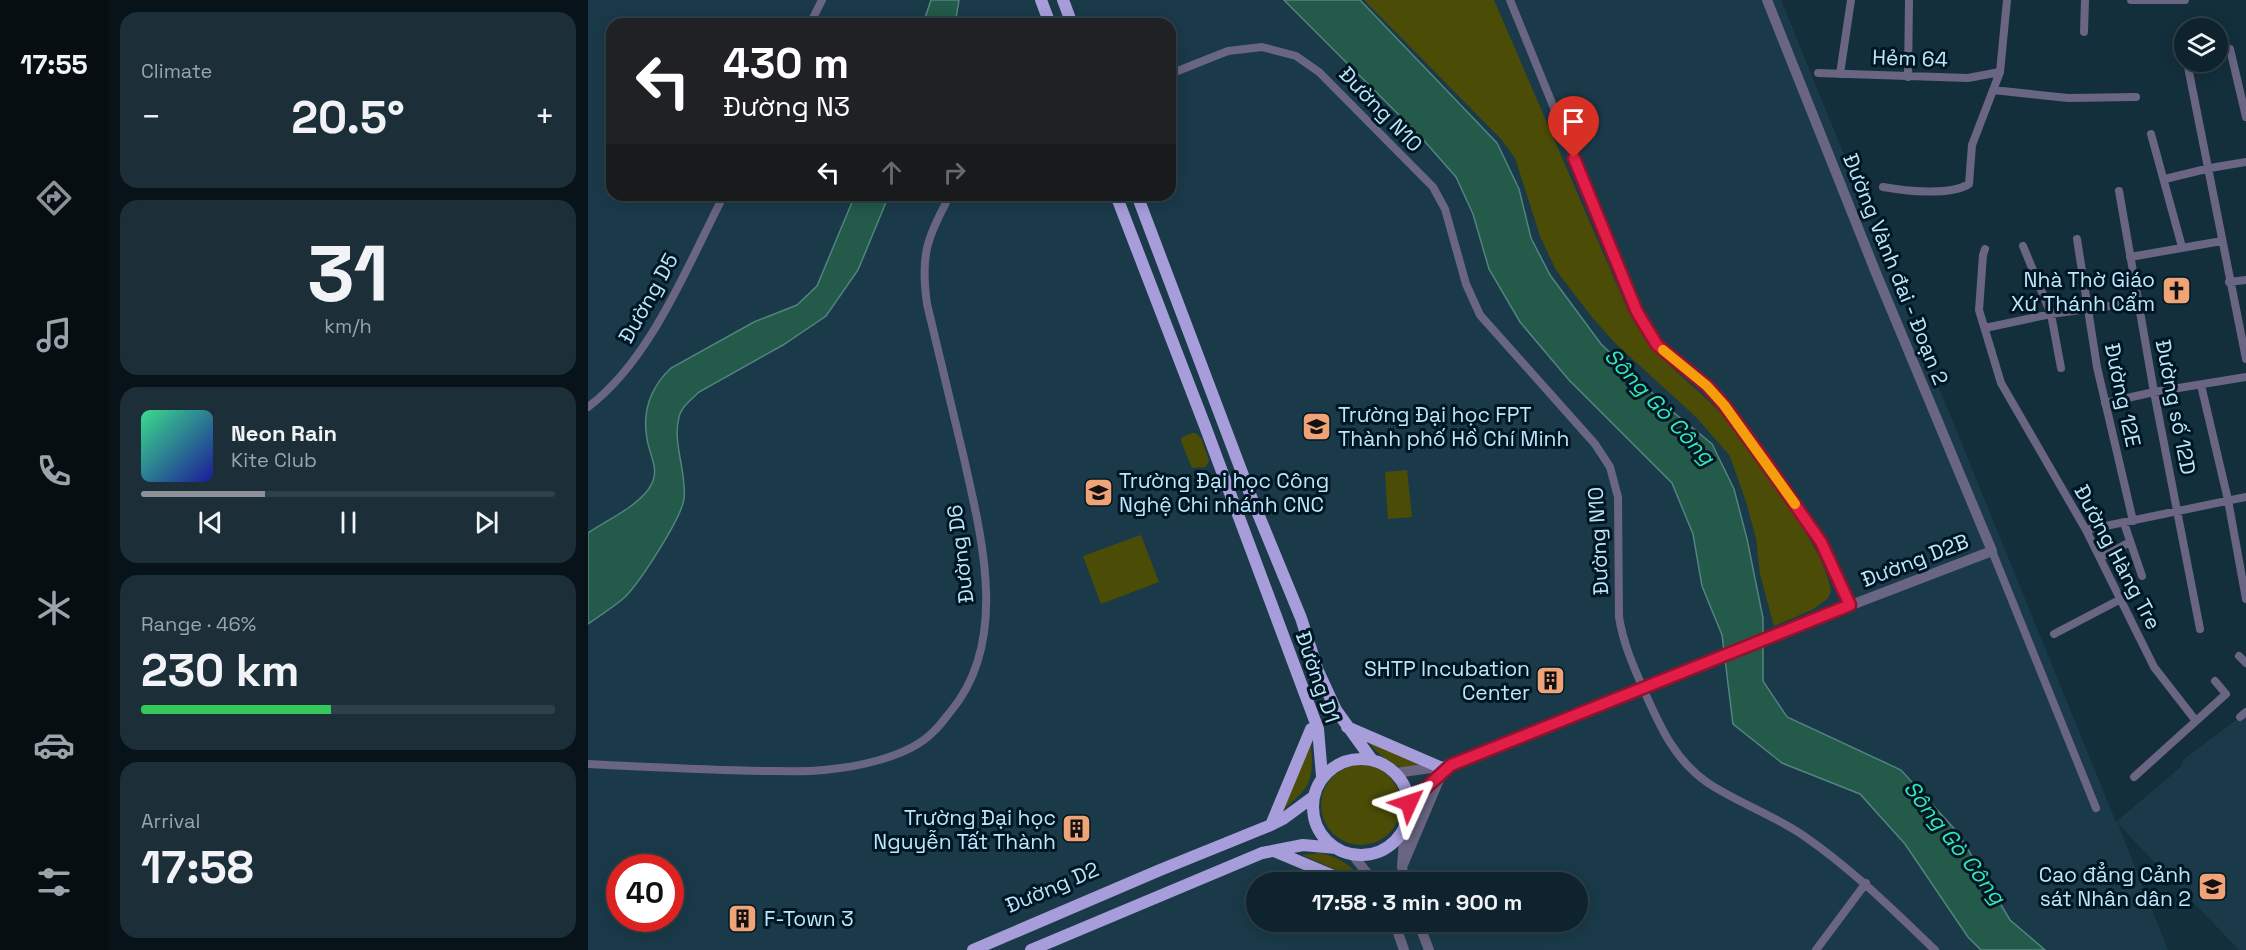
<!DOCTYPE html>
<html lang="en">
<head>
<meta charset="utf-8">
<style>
	:root { --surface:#0e232d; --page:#1c2f39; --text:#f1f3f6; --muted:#9ba4aa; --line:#2e4049; --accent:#8c9099 }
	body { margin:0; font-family:"Space Grotesk",sans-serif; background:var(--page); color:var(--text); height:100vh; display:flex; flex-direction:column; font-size:22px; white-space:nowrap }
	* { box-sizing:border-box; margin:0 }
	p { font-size:20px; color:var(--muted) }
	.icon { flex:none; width:33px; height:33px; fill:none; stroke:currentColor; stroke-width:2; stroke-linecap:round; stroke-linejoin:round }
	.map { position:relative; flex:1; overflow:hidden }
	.details { display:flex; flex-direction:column; gap:12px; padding:12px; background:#081319; width:480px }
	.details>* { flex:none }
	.guide { position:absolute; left:18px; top:18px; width:570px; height:183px; border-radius:18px; box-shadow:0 3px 15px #0003,0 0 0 2px var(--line); background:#202124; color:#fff; overflow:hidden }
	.fabs { position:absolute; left:1586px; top:18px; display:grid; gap:12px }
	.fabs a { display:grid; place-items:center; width:54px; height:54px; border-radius:50%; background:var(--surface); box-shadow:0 3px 15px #0003,0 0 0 2px var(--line); font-size:30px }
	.speed { position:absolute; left:18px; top:854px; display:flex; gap:12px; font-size:30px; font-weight:700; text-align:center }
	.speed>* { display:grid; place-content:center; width:78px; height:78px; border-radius:50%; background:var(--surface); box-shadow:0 3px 15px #0003,0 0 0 2px var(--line); line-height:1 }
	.speed .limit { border:9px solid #d22; background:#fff; color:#111 }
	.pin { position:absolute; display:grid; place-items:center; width:51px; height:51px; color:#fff; margin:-62px -26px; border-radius:50% 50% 50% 0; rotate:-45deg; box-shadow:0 0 6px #0007 }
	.pin .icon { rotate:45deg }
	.me { position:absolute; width:66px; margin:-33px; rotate:48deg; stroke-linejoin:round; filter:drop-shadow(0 0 4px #0008) }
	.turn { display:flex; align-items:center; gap:21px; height:126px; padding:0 18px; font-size:27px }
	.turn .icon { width:78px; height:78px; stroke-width:2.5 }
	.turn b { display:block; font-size:42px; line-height:51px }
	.lanes { display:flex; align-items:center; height:57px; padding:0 18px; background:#0003; justify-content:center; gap:30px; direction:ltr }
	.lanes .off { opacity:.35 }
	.big { font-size:45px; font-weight:600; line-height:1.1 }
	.details .tile { flex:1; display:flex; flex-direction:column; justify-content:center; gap:9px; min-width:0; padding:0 21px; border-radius:18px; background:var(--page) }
	.details .dial { align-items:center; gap:0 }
	.dial b { font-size:78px; line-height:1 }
	.song { display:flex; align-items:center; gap:18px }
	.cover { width:72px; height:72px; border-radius:9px; background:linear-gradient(135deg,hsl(150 70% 55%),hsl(240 70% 35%)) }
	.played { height:6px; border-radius:3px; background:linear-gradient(90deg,var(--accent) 30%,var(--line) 30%) }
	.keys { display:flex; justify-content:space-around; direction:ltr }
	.heat { display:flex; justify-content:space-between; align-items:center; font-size:33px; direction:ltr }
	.charge { height:9px; border-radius:4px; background:linear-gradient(90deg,#34c759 46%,var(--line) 0) }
	.trip { position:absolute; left:658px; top:872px; width:342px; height:60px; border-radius:30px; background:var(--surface); box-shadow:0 3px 15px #0003,0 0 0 2px var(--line); font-weight:600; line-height:60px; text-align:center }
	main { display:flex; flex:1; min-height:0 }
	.tab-bar { display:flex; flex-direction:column; width:108px; justify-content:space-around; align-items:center; background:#060e12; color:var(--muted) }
	.tab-bar .icon { width:42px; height:42px }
	.tab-bar .current { color:var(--accent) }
	.tab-bar b { font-size:27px; color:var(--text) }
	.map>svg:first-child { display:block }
	.built { fill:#1a3a49; fill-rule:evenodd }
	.green { fill:#4b4c06 }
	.water { fill:#235a4a; stroke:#51847f; stroke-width:1.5 }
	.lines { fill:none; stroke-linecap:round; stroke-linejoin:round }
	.minor { stroke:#696582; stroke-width:8 }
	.tertiary { stroke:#696582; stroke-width:10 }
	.primary { stroke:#a69dda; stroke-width:12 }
	.route-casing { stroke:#92132f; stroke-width:15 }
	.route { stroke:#e11d48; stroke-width:10 }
	.slow { stroke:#f59e0b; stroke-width:10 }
	.labels { text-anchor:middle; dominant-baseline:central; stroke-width:6; stroke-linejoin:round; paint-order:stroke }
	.street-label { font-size:21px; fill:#bde6fc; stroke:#001723 }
	.poi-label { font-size:21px; fill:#bde6fc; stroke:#001723; text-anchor:end }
	.water-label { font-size:22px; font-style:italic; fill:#34e7ba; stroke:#001723 }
</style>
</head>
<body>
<main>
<nav class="tab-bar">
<b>17:55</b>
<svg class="icon current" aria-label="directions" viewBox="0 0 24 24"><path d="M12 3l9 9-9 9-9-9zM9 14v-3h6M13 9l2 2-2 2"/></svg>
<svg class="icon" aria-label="music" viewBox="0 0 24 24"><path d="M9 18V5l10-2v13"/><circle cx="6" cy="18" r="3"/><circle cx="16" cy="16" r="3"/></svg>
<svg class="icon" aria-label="phone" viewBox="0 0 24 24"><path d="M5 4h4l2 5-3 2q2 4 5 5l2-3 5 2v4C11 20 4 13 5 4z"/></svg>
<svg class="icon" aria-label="climate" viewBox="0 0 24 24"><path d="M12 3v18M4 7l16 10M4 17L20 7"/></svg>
<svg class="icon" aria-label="car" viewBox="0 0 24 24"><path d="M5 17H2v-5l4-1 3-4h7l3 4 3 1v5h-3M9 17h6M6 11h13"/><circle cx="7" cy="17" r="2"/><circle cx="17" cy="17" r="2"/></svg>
<svg class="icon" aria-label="filters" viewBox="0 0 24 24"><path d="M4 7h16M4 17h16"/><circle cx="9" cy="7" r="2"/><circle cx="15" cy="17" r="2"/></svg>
</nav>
<section class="details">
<div class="tile"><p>Climate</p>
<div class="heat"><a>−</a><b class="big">20.5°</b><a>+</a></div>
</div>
<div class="tile dial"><b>31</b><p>km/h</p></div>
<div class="tile">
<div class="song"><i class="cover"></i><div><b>Neon Rain</b><p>Kite Club</p></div></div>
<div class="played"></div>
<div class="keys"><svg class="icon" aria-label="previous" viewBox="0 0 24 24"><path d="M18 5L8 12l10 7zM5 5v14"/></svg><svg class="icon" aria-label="pause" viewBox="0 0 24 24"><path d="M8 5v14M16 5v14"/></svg><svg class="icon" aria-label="next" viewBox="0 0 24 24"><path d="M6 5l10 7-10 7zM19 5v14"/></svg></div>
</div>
<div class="tile"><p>Range · 46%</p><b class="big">230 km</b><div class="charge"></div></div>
<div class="tile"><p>Arrival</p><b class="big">17:58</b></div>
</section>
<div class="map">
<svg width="1658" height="950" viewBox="0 0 1658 950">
	<rect width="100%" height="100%" fill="#132f3c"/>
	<path class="built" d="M0,0h1193l335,822 65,-55 2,-7 60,-45 3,4v231h-7l-121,-126 50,126h-1580zM24,24h558v171h-558zM32,867h50v51h-50zM669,882h321v39h-321z"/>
	<path class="green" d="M776,0h130l136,315c24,43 54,61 87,94 11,10 19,25 28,37 25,34 80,104 86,145l-3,7 -14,11 -40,17 -14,-52 -4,-36 -10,-36 -16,-46 -33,-38 -81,-74 -25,-28 -35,-46 -16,-34 -25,-78 -14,-19z
		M604,433h4l5,5 8,22 -3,7 -14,1 -11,-27 1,-4z
		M819,470l5,47 -24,2 -3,-47z
		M553,535l18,47 -58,22 -18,-48z
		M777,738l64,28c-7,1 -17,3 -25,2 -15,-3 -30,-18 -39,-30z
		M723,745c3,38 -1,41 -29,66z
		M733 805a40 40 0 1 1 80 0a40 40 0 1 1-80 0Z
		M732,853c20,4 32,13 44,29l-62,-27z"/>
	<path class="water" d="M343,0h28l-4,24h-32z
		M696,0h76l137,143 22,46 12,49 19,37 51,69 66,63 45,37 22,45 13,50 16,79v63l24,36 114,53 57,63 52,87 35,30h-64l-13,-13 -63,-93 -45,-50 -78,-31 -49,-39 -11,-89 -20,-49 -9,-52 -21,-51 -103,-103 -49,-58 -31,-53 -16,-55 -17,-37 -37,-42z
		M267,195h34l-31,75 -32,46 -43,29 -84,47c-7,7 -18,15 -20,25 -7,26 8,55 5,82 -3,20 -44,83 -59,98 -11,10 -25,18 -37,27v-91c19,-13 45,-24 60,-43 14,-19 2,-32 -1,-51 -5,-28 4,-52 24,-71l83,-46 43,-17 20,-19z"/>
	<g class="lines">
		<path class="minor" d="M922,0l127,312 20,33 50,41 17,19 54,73 43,64 29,63
			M1543,0h54
			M222,24l12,-24
			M1496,32l1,-32
			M1642,49l16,68
			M1599,62l59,297
			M1230,73l150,5 32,-6
			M582,74l58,-23 34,-4 34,9 23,16 114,115 12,22 21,75 14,31 115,129 15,23 8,30 1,120c4,25 13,46 23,69 17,38 31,73 66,97 30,20 66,32 96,53 48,33 89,74 131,114
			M1252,74l11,-74
			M1320,77l1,-77
			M1405,90l75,8 68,-1
			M1563,134l31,113
			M1577,179l45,-11 36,-6
			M1295,187c22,4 67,9 86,-3l3,-39 28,-73 7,-72
			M1531,191l35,201 46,237
			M1489,239l20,128 36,154
			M1435,246l28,68 10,54
			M1397,249l-2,6 -4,55 22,73 85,147 68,137 42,54 -62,56
			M1542,257l92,-16
			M1641,282l17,-2
			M1397,328l66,-14 87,-12
			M1613,385l27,115 18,99
			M1517,403l49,-11 92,-15
			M0,407c63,-47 100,-143 136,-212
			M1536,523l18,53
			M1498,530l160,-33
			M1404,551l104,257
			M1512,558l30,-16
			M1466,634l67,-35
			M1651,656l7,7
			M1652,717l6,-5
			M1608,721l30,-27 -11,-13
			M0,764c59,3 118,6 177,7 19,0 39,1 59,-1 33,-3 85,-13 109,-38 7,-6 12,-14 18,-21 59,-71 30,-176 12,-257 -12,-50 -24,-100 -36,-150 -7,-50 0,-65 23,-109
			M1228,950l50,-67"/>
		<path class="tertiary" d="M808,773l55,-8 330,-133 211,-81 -116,-278 -109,-273
			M821,803l29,-26
			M764,854l22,28
			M814,867l39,-92
			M817,882l-3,-15 3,-42
			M806,921l10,29
			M830,921l11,29"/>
		<path class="primary" d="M453,0l9,24
			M475,0l9,24
			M528,195l89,231 113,303 4,47
			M549,195l115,304 49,119 17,53 18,39 36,50
			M759,727l95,41
			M725 807a48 48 0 1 1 96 0a48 48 0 1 1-96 0Z
			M683,825l40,-96
			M686,851l74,31
			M385,950l187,-80 111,-45 12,-6 30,-22
			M443,950l231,-97 41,-8 33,3"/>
	</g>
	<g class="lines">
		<defs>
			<path id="route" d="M821,803l42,-38 399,-160 -29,-63 -57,-82 -40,-55 -17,-19 -50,-41 -20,-33 -63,-154"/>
		</defs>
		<use href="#route" class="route-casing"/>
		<use href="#route" class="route"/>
		<path class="slow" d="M1075,350l44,36 17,19 71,99"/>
	</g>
	<defs>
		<symbol id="church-square" viewBox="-11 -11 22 22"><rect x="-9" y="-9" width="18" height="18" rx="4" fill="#efa377" stroke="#001723"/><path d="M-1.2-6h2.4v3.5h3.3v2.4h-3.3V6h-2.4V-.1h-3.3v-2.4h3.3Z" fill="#111"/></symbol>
		<symbol id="university-square" viewBox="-11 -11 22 22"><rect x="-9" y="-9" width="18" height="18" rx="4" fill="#efa377" stroke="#001723"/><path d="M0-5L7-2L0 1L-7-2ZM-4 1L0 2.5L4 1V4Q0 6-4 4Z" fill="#111"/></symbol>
		<symbol id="building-square" viewBox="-11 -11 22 22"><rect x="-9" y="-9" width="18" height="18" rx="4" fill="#efa377" stroke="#001723"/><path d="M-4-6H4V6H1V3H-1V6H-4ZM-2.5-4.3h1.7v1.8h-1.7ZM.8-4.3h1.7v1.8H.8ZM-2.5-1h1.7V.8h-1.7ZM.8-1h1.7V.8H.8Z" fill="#111"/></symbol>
	</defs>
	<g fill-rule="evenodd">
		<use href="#church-square" x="1572" y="274" width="33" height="33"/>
		<use href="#university-square" x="712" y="410" width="33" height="33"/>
		<use href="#university-square" x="494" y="476" width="33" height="33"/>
		<use href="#building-square" x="946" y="664" width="33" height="33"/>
		<use href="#building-square" x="472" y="812" width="33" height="33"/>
		<use href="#university-square" x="1608" y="870" width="33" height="33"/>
		<use href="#building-square" x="138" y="902" width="33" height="33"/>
	</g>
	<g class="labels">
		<g class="street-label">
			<text transform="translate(1322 58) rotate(2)">Hẻm 64</text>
			<text transform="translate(793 109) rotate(46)">Đường N10</text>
			<text transform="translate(1308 269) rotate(68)">Đường Vành đai - Đoạn 2</text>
			<text transform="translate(60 298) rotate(-61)">Đường D5</text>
			<text transform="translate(1535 395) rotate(78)">Đường 12E</text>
			<text transform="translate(1588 407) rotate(79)">Đường số 12D</text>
			<text transform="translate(1010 541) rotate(-93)">Đường N10</text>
			<text transform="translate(372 554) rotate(-97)">Đường D6</text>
			<text transform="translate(1530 557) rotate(62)">Đường Hàng Tre</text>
			<text transform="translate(1327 560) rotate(-21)">Đường D2B</text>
			<text transform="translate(730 677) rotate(71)">Đường D1</text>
			<text transform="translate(464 887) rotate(-23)">Đường D2</text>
		</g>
		<g class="poi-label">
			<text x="1567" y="279">Nhà Thờ Giáo<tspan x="1567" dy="24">Xứ Thánh Cẩm</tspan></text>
			<text x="750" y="414" text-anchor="start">Trường Đại học FPT<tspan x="750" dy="24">Thành phố Hồ Chí Minh</tspan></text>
			<text x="531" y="480" text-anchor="start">Trường Đại học Công<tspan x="531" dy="24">Nghệ Chi nhánh CNC</tspan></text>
			<text x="942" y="668">SHTP Incubation<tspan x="942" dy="24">Center</tspan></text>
			<text x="468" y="817">Trường Đại học<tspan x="468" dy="24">Nguyễn Tất Thành</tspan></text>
			<text x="1603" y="874">Cao đẳng Cảnh<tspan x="1603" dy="24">sát Nhân dân 2</tspan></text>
			<text x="176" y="918" text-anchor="start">F-Town 3</text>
		</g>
		<g class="water-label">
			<text transform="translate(1072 406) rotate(47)">Sông Gò Công</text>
			<text transform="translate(1367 842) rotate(52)">Sông Gò Công</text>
		</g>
	</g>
</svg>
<div class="fabs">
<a><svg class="icon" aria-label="layers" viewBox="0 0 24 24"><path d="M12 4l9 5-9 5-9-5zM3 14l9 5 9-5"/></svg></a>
</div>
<div class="speed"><div class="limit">40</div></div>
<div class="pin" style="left:986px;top:158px;background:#d93025"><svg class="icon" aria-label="arrive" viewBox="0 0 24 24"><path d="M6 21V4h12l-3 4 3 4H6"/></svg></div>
<svg class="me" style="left:821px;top:803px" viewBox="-20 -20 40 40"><path d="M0-17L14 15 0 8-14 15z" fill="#e11d48" stroke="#fff" stroke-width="4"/></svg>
<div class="trip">17:58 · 3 min · 900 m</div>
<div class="guide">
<div class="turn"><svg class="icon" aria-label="left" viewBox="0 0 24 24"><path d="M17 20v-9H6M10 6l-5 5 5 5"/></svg><div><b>430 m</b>Đường N3</div></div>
<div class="lanes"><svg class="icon" aria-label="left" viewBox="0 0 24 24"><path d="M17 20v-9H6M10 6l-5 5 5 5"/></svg><svg class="icon off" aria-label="ahead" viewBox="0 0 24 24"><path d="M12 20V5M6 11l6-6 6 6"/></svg><svg class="icon off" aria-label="right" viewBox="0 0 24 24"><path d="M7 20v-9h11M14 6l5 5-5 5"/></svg></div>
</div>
</div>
</main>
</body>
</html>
